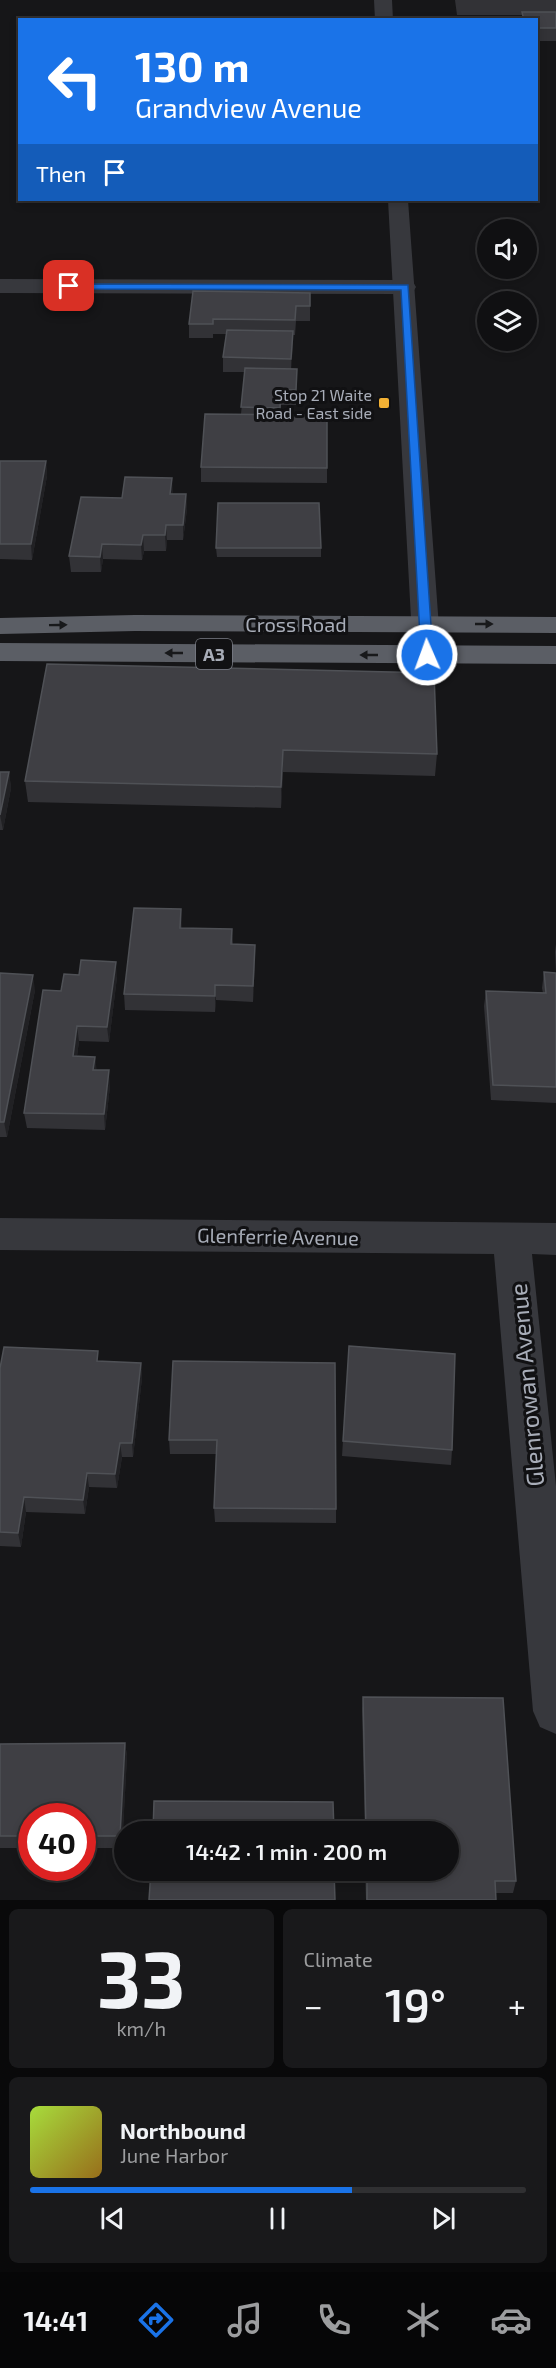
<!DOCTYPE html>
<html lang="en">
<head>
<meta charset="utf-8">
<style>
	:root { --surface:#101012; --page:#19191b; --text:#f1f3f6; --muted:#9c9d9f; --line:#303032; --accent:#1a73e8 }
	body { margin:0; font-family:"Exo 2",sans-serif; background:var(--page); color:var(--text); height:100vh; display:flex; flex-direction:column; font-size:22px; white-space:nowrap }
	* { box-sizing:border-box; margin:0 }
	p { font-size:20px; color:var(--muted) }
	.icon { flex:none; width:33px; height:33px; fill:none; stroke:currentColor; stroke-width:2; stroke-linecap:round; stroke-linejoin:round }
	.map { position:relative; height:1900px; overflow:hidden }
	.side { display:flex; flex-direction:column; gap:9px; padding:9px; background:#09090a; flex:1 }
	.side>* { flex:none }
	.banner { position:absolute; left:18px; top:18px; width:520px; height:183px; border-radius:0px; box-shadow:0 3px 9px #0003,0 0 0 2px var(--line); background:#1a73e8; color:#fff; overflow:hidden }
	.controls { position:absolute; left:477px; top:219px; display:grid; gap:12px }
	.controls a { display:grid; place-items:center; width:60px; height:60px; border-radius:50%; background:var(--surface); box-shadow:0 3px 9px #0003,0 0 0 2px var(--line); font-size:30px }
	.speed { position:absolute; left:18px; top:1803px; display:flex; gap:12px; font-size:30px; font-weight:700; text-align:center }
	.speed>* { display:grid; place-content:center; width:78px; height:78px; border-radius:50%; background:var(--surface); box-shadow:0 3px 9px #0003,0 0 0 2px var(--line); line-height:1 }
	.speed .limit { border:9px solid #d22; background:#fff; color:#111 }
	.pin { position:absolute; display:grid; place-items:center; width:51px; height:51px; color:#fff; margin:-26px; border-radius:12px; box-shadow:0 3px 9px #0006 }
	.me { position:absolute; width:66px; margin:-33px; rotate:358deg; stroke-linejoin:round; filter:drop-shadow(0 0 4px #0008) }
	.turn { display:flex; align-items:center; gap:21px; height:126px; padding:0 18px; font-size:27px }
	.turn .icon { width:78px; height:78px; stroke-width:2.5 }
	.turn b { display:block; font-size:42px; line-height:51px }
	.then { display:flex; align-items:center; height:57px; padding:0 18px; background:#0003; gap:12px; font-size:22px }
	.big { font-size:45px; font-weight:600; line-height:1.1 }
	.side .card { flex:1; display:flex; flex-direction:column; justify-content:center; gap:9px; min-width:0; padding:0 21px; border-radius:9px; background:var(--page) }
	.side .dial { align-items:center; gap:0 }
	.dial b { font-size:78px; line-height:1 }
	.song { display:flex; align-items:center; gap:18px }
	.cover { width:72px; height:72px; border-radius:9px; background:linear-gradient(135deg,hsl(80 70% 55%),hsl(40 70% 35%)) }
	.played { height:6px; border-radius:3px; background:linear-gradient(90deg,var(--accent) 65%,var(--line) 65%) }
	.keys { display:flex; justify-content:space-around; direction:ltr }
	.heat { display:flex; justify-content:space-between; align-items:center; font-size:33px; direction:ltr }
	.side .tiles { flex:1; display:grid; gap:9px; grid-template-columns:1fr 1fr }
	.card:last-child { grid-column:span 2 }
	.trip { position:absolute; left:114px; top:1821px; width:345px; height:60px; border-radius:30px; background:var(--surface); box-shadow:0 3px 9px #0003,0 0 0 2px var(--line); font-weight:600; line-height:60px; text-align:center }
	.dock { display:flex; height:96px; justify-content:space-around; align-items:center; background:#060607; color:var(--muted) }
	.dock .icon { width:42px; height:42px }
	.dock .selected { color:var(--accent) }
	.dock b { font-size:27px; color:var(--text) }
	.map>svg:first-child { display:block }
	.lines { fill:none; stroke-linecap:round; stroke-linejoin:round }
	.minor { fill:#37383d; fill-rule:evenodd }
	.tertiary { fill:#37383d; fill-rule:evenodd }
	.trunk { fill:#5b5e65; fill-rule:evenodd }
	.wall { fill:#323236 }
	.shaded-wall { fill:#212124 }
	.building { fill:#3f3f44; stroke:#4f5156; stroke-width:1.5 }
	.oneway { fill:#18191b }
	.route { fill:#1a73e8; stroke:#114b97; stroke-width:1.5 }
	.poi-dot { fill:#f2b134; stroke:#111113; stroke-width:2 }
	.labels { text-anchor:middle; dominant-baseline:central; stroke-width:6; stroke-linejoin:round; paint-order:stroke }
	.far-poi-label { font-size:16px; fill:#a8adb8; stroke:#111113; text-anchor:end }
	.shield { fill:#111113; stroke:#7b7e86; stroke-width:1.5 }
	.shield-label { font-size:18px; font-weight:bold; fill:#a8adb8 }
	.street-label { font-size:20px; fill:#a8adb8; stroke:#111113 }
	.near-street-label { font-size:24px; fill:#a8adb8; stroke:#111113 }
</style>
</head>
<body>
<div class="map">
<svg width="556" height="1900" viewBox="0 0 556 1900">
	<rect width="100%" height="100%" fill="#161618"/>
	<g class="lines">
		<path class="minor" d="M0,279l405,1 8,2 3,5 -3,5 -8,2 -405,-1z
			M0,1218l556,5v32l-24,-1 24,232v248l-16,-7 -7,-16 -39,-457 -494,-4z"/>
		<path class="tertiary" d="M374,0h18l1,20h-18z
			M388,200h20l33,455 -4,6 -10,3 -10,-3 -4,-6z"/>
		<path class="trunk" d="M135,615l421,2v16l-421,-2 -135,3v-16z
			M0,643l556,3v18l-556,-3z"/>
	</g>
	<path class="wall" d="M455,0h101v41h-19v-21h-16l1,-5h-65z
		M310,293v28h-14l-1,14h-2l-2,34h6l-1,36h-15l-1,10 47,53v15l-126,-1v-15l40,-53 4,-42h-22v-15l3,-23h-13v4h-24v-14z
		M0,461h46l1,15 -15,84 -32,-1z
		M173,494h13l1,15 -4,31h-16l-1,11h-22l-2,9 -39,-1 -2,13h-30l-2,-16 53,-58z
		M216,548h105v9h-104z
		M47,664l390,90 -2,22 -152,-4 -2,36 -253,-6 -3,-21z
		M0,772h9l2,16 -8,42h-3z
		M182,925v3l50,1 1,15 22,1v15l-2,42 -37,-2 -1,12 -90,-2 -1,-16z
		M556,944v159l-65,-3 -7,-94 2,-15 57,2 -1,-5 2,-16 12,1 -1,-21z
		M0,973l35,17 -28,147h-7z
		M79,975l38,2 -8,65 -30,-1 -2,15 18,1 1,13 14,16 -5,44 -78,-2 -3,-15 37,-122z
		M349,1346l103,104 -1,15 -109,-9z
		M100,1361l41,2 1,15 -9,79h-11l-5,31 -28,-1 -4,27 -59,-2 -5,35 -21,-1v-178z
		M173,1361l163,148v14l-121,-1 -1,-14 2,-54h-46l-1,-14z
		M363,1697l153,184 -3,12h-17v7h-130l-1,-30h83v-38h-83l-3,-122z
		M125,1743l2,13 -5,92h-40v-32h-50v32h-32v-104z"/>
	<path class="shaded-wall" d="M293,331v15l-2,27v-14z
		M281,390v15l-1,18v-15z
		M46,461l1,15 -15,84 -1,-16z
		M172,478l1,15 -2,16 -1,-15z
		M186,494l1,15 -4,31v-15z
		M166,525l1,15 -1,11 -1,-16z
		M143,535l1,16 -2,9 -1,-15z
		M102,544l1,15 -2,13 -1,-15z
		M283,750v22l-2,36v-21z
		M9,772l2,16 -8,42 -3,-15z
		M181,909l1,16 -1,18 -1,-15z
		M255,945v15l-2,42v-16z
		M116,962l1,15 -8,65 -2,-15z
		M33,975l2,15 -28,147 -3,-15z
		M215,985l1,15 -1,12z
		M77,1026l2,15 -4,31 -2,-16z
		M95,1057l2,15 -4,-2z
		M109,1070l1,16 -5,44 -1,-16z
		M141,1363l1,15 -9,79 -1,-14z
		M120,1443l2,14 -5,31 -2,-14z
		M87,1473l2,14 -4,27 -2,-14z
		M24,1497l2,15 -5,35 -3,-14z
		M125,1743l2,13 -5,92 -2,-12z"/>
	<path class="building" d="M522,12h34v16h-19v-8h-13z
		M193,291l117,2v13h-14l-1,14 -82,-1v5h-24z
		M227,330l66,1 -2,28 -68,-2z
		M245,368l52,1 -1,21h-15l-1,18 -39,-1z
		M205,414l122,1v53l-126,-1z
		M0,461h46l-15,83h-31z
		M125,477l47,1 -2,16h16l-3,31h-17l-1,10h-22l-2,10 -39,-1 -2,13 -31,-1 12,-59 41,1z
		M218,503h101l2,45h-105z
		M47,664l387,9 3,81 -154,-4 -2,37 -256,-6z
		M0,772h9l-9,43z
		M134,908l47,1 -1,19 52,1 -1,15 24,1 -2,41 -38,-1v11l-91,-2z
		M81,960l35,2 -9,65 -30,-1 -4,30 22,1 -2,13h16l-5,44 -80,-1 19,-123 18,1 3,-17 15,1z
		M544,972l12,1v114l-63,-2 -7,-94 60,2z
		M0,973l33,2 -29,147h-4z
		M349,1346l106,8 -3,96 -109,-9z
		M4,1347l94,4 -1,10 44,2 -9,80h-12l-5,31 -28,-1 -4,27 -59,-3 -6,36 -18,-1v-164z
		M173,1361l162,2 1,146 -122,-1 3,-68h-48z
		M363,1697l140,1 13,183h-21l1,19h-129v-30h81v-38h-82z
		M125,1743l-5,93h-38v-20h-50v20h-32v-92z
		M154,1801l179,1 1,30h-181z
		M151,1870h183l1,30h-186z"/>
	<defs><path id="oneway-solid" d="M-6-.8H1V-3.2L6.5 0L1 3.2V.8H-6Z" transform="scale(1.5)"/></defs>
	<g class="oneway">
		<use href="#oneway-solid" transform="translate(484 624)"/>
		<use href="#oneway-solid" transform="translate(58 625) rotate(-1)"/>
		<use href="#oneway-solid" transform="translate(174 653) rotate(-180)"/>
		<use href="#oneway-solid" transform="translate(369 655) rotate(-180)"/>
	</g>
	<path class="route" d="M65,284l343,1 25,370 -2,2h-8l-2,-2 -20,-365 -332,-1 -4,-1z"/>
	<rect class="poi-dot" x="378" y="397" width="12" height="12" rx="3"/>
	<g class="labels">
		<g class="far-poi-label">
			<text x="372" y="394">Stop 21 Waite<tspan x="372" dy="18">Road - East side</tspan></text>
		</g>
		<rect class="shield" x="196" y="639" width="36" height="30" rx="4.5"/>
		<g class="shield-label">
			<text x="214" y="654">A3</text>
		</g>
		<g class="street-label">
			<text x="296" y="624">Cross Road</text>
			<text transform="translate(278 1236) rotate(1)">Glenferrie Avenue</text>
		</g>
		<g class="near-street-label">
			<text transform="translate(526 1385) rotate(-95)">Glenrowan Avenue</text>
		</g>
	</g>
</svg>
<div class="controls">
<a><svg class="icon" aria-label="sound" viewBox="0 0 24 24"><path d="M4 9h4l5-4v14l-5-4H4zM17 9q2 3 0 6"/></svg></a>
<a><svg class="icon" aria-label="layers" viewBox="0 0 24 24"><path d="M12 4l9 5-9 5-9-5zM3 14l9 5 9-5"/></svg></a>
</div>
<div class="speed"><div class="limit">40</div></div>
<div class="pin" style="left:69px;top:286px;background:#d93025"><svg class="icon" aria-label="arrive" viewBox="0 0 24 24"><path d="M6 21V4h12l-3 4 3 4H6"/></svg></div>
<svg class="me" style="left:427px;top:655px" viewBox="-20 -20 40 40"><circle r="17" fill="#1a73e8" stroke="#fff" stroke-width="3"/><path d="M0-11L8 9 0 5-8 9z" fill="#fff"/></svg>
<div class="trip">14:42 · 1 min · 200 m</div>
<div class="banner">
<div class="turn"><svg class="icon" aria-label="left" viewBox="0 0 24 24"><path d="M17 20v-9H6M10 6l-5 5 5 5"/></svg><div><b>130 m</b>Grandview Avenue</div></div>
<div class="then">Then<svg class="icon" aria-label="arrive" viewBox="0 0 24 24"><path d="M6 21V4h12l-3 4 3 4H6"/></svg></div>
</div>
</div>
<section class="side">
<div class="tiles">
<div class="card dial"><b>33</b><p>km/h</p></div>
<div class="card"><p>Climate</p>
<div class="heat"><a>−</a><b class="big">19°</b><a>+</a></div>
</div>
<div class="card">
<div class="song"><i class="cover"></i><div><b>Northbound</b><p>June Harbor</p></div></div>
<div class="played"></div>
<div class="keys"><svg class="icon" aria-label="previous" viewBox="0 0 24 24"><path d="M18 5L8 12l10 7zM5 5v14"/></svg><svg class="icon" aria-label="pause" viewBox="0 0 24 24"><path d="M8 5v14M16 5v14"/></svg><svg class="icon" aria-label="next" viewBox="0 0 24 24"><path d="M6 5l10 7-10 7zM19 5v14"/></svg></div>
</div>
</div>
</section>
<nav class="dock">
<b>14:41</b>
<svg class="icon selected" aria-label="directions" viewBox="0 0 24 24"><path d="M12 3l9 9-9 9-9-9zM9 14v-3h6M13 9l2 2-2 2"/></svg>
<svg class="icon" aria-label="music" viewBox="0 0 24 24"><path d="M9 18V5l10-2v13"/><circle cx="6" cy="18" r="3"/><circle cx="16" cy="16" r="3"/></svg>
<svg class="icon" aria-label="phone" viewBox="0 0 24 24"><path d="M5 4h4l2 5-3 2q2 4 5 5l2-3 5 2v4C11 20 4 13 5 4z"/></svg>
<svg class="icon" aria-label="climate" viewBox="0 0 24 24"><path d="M12 3v18M4 7l16 10M4 17L20 7"/></svg>
<svg class="icon" aria-label="car" viewBox="0 0 24 24"><path d="M5 17H2v-5l4-1 3-4h7l3 4 3 1v5h-3M9 17h6M6 11h13"/><circle cx="7" cy="17" r="2"/><circle cx="17" cy="17" r="2"/></svg>
</nav>
</body>
</html>
